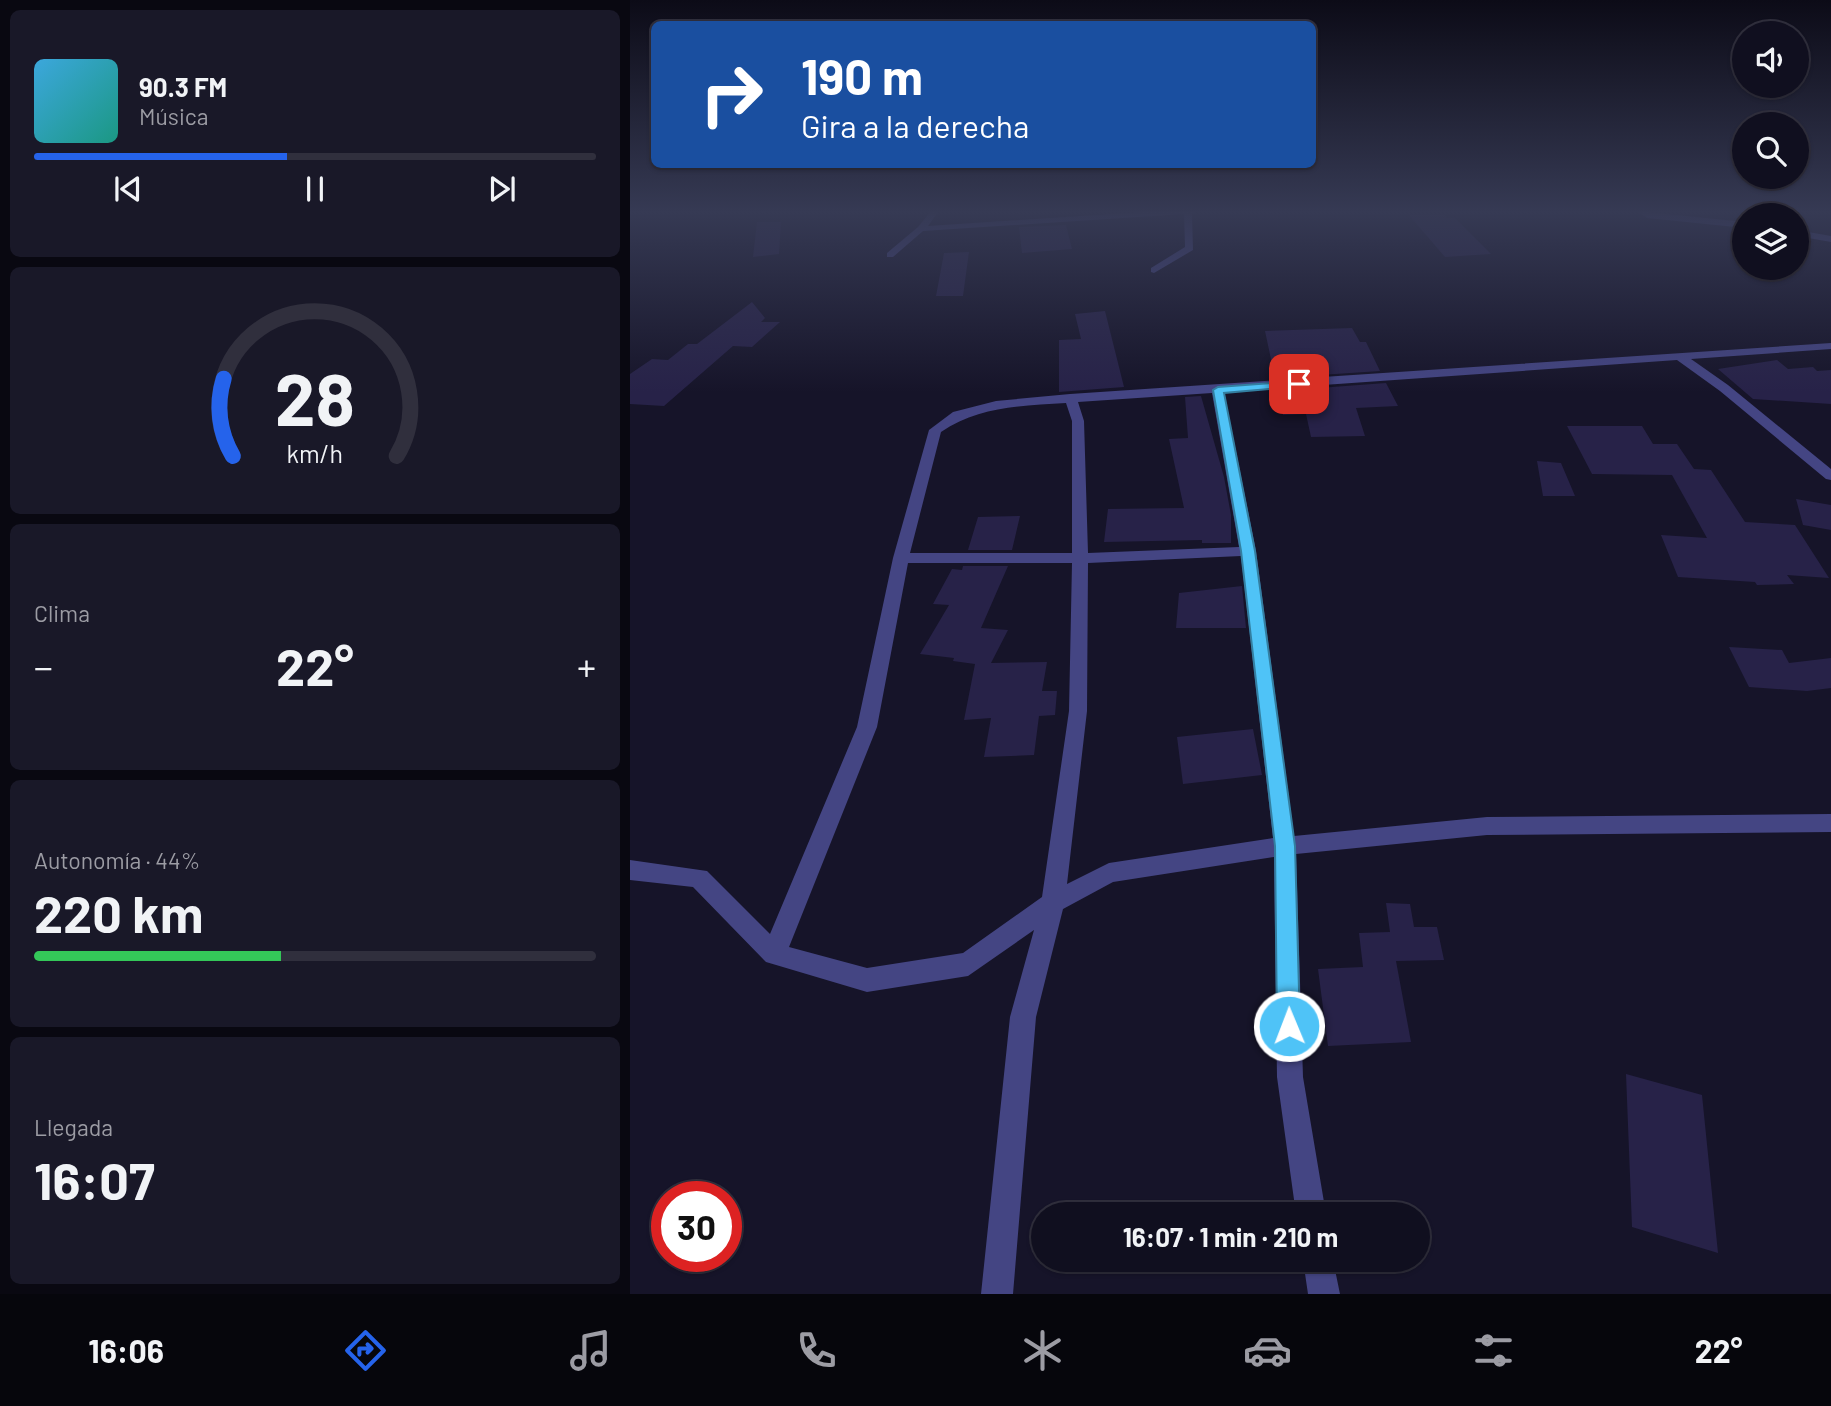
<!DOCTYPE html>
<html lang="es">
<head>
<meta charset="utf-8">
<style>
	:root { --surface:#100f1f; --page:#191828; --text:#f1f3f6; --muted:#9c9ca4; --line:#302f3d; --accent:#2563eb }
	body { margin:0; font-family:Barlow,sans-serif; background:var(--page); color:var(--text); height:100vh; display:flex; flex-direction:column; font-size:26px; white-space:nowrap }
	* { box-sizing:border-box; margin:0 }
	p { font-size:23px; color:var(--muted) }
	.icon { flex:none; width:38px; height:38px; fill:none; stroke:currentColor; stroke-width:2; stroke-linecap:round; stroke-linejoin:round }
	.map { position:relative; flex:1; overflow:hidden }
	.drawer { display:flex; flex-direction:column; gap:10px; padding:10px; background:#090811; width:630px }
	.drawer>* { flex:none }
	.banner { position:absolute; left:21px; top:21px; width:665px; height:147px; border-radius:10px; box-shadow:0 2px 5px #0004,0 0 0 2px var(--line); background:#1a4fa0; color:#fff; overflow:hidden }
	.buttons { position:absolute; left:1102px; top:21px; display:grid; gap:14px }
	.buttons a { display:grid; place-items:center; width:77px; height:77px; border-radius:50%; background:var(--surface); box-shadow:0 2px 5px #0004,0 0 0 2px var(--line); font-size:35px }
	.speed { position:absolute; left:21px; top:1181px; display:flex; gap:14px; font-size:35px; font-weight:700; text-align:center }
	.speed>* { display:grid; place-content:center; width:91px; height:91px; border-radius:50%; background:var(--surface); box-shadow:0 2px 5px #0004,0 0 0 2px var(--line); line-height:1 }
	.speed .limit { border:10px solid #d22; background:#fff; color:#111 }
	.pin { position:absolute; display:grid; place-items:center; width:60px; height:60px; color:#fff; margin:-30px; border-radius:14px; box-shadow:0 4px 10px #0006 }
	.me { position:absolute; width:77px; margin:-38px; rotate:359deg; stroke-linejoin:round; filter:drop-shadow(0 0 5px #0008) }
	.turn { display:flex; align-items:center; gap:24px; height:147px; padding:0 35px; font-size:32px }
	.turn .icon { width:91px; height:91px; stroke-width:2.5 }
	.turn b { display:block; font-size:49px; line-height:60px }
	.big { font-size:52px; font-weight:700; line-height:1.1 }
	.drawer .card { flex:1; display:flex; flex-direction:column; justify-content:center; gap:10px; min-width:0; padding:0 24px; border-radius:10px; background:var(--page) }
	.drawer .dial { align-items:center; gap:0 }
	.dial svg { height:182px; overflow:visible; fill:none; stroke:var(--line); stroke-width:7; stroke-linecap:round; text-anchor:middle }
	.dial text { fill:var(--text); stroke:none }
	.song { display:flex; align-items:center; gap:21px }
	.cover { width:84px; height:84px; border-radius:10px; background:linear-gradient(135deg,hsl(200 70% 55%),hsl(170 70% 35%)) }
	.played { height:7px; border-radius:4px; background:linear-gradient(90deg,var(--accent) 45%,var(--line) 45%) }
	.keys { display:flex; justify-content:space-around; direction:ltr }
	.heat { display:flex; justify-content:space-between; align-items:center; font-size:38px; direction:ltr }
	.charge { height:10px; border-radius:5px; background:linear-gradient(90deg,#34c759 44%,var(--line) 0) }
	.trip { position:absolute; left:401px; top:1202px; width:399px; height:70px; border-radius:35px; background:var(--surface); box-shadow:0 2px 5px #0004,0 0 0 2px var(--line); font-weight:700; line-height:70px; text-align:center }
	.tabs { display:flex; height:112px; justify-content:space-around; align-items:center; background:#06060c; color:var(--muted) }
	.tabs .icon { width:49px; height:49px }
	.tabs .selected { color:var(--accent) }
	.tabs b { font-size:32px; color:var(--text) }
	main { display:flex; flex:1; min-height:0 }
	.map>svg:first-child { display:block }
	.building { fill:#272248 }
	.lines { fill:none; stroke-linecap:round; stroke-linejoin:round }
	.minor { fill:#444583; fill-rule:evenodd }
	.route { fill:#4fc3f7; stroke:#337fa1; stroke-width:2 }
</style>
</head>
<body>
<main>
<section class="drawer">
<div class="card">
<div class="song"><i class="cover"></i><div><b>90.3 FM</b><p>Música</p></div></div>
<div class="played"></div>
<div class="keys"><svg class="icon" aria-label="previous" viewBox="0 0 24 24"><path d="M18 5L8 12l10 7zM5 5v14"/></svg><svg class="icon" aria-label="pause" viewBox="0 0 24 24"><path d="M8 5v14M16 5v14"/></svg><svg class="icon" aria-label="next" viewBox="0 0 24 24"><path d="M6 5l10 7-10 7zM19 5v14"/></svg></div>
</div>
<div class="card dial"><svg viewBox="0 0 100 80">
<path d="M14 69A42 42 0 1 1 86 69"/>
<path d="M14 69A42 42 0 0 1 10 35" stroke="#2563eb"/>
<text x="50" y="56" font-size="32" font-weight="700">28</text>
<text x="50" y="72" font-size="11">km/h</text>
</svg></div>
<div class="card"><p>Clima</p>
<div class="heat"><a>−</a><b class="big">22°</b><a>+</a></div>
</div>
<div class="card"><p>Autonomía · 44%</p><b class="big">220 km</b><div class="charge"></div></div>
<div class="card"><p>Llegada</p><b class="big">16:07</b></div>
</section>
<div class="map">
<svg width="1201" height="1294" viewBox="0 0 1201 1294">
	<rect width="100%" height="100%" fill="#161429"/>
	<path class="building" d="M778,214h37l2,4h8l36,36 -46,3z
		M127,222h24l-2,32 -26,3z
		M436,225l6,24 -50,4 -3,-26z
		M339,252l-6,44h-27l8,-43z
		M122,302l13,16 -4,4h19l-28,25 -19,-1 -69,60 -34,-2v-30l22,-15 16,1 20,-16h9z
		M475,311l19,76 -65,5v-52l22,-1 -6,-25z
		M722,328l8,14h6l14,29 -105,7 -10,-47z
		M1147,360l11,9 25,-2 4,4 14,-1v34l-78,-5 -35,-30z
		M756,383l12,23 -42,2 9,28 -54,1 -5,-23 -23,1 -5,-24z
		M571,396l23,81 7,38v28h-29v-3l-98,2 4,-33 76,-1 -15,-69 19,-1 -3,-41z
		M937,426h75l11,18h24l17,25 17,1 34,52 50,3 34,53 -42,-3 7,9 -37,1 -2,-3 -77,-5 -17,-42 46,3 -35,-63 -80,-1z
		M907,461l24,2 14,33h-32z
		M1166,499l35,6v25l-28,-5z
		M390,516l-8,34h-44l10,-33z
		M333,566h45l-27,62 27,2 -17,33 56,-1 -5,29h15l-2,24 -16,1 -5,39 -50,2 7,-39 -27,2 11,-56 -22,-3 1,-3 -34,-4 29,-49 -16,-1 19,-35 10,1z
		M612,586l4,42h-70l3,-35z
		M1099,647l53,3 7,13 42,-5v30l-24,3 -58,-4z
		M623,729l9,46 -79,9 -6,-47z
		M756,903l24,1 4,23h23l7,33 -48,1 15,81 -83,4 -10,-77 45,-2 -4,-34 31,-1z
		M996,1074l76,21 16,158 -86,-26z"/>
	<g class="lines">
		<path class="minor" d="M301,211h8l-11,15 229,-15h41l-6,3 1,36 -39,23 -3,-1v-4l34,-21 -1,-33 -261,17 -30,26h-6v-4l31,-26z
			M1007,211l108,11v6l-98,-10z
			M1167,230l34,6v6l-34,-6z
			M1201,343v6l-140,10 37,26 103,84v11l-5,-1 -106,-88 -43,-31 -453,32 32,159 38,285 193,-19 344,-3v18l-344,3 -191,19 7,223 23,137h-30l-19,-137 -3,-220 -161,25 -50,27 -27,108 -23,277h-32l29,-277 24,-87 -66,46 -101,16 -101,-30 -73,-75 -63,-7v-20l77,11 63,63 87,-207 36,-169 36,-128 24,-18 43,-11 74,-7zM582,393l27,154 -151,6 -4,-132 -6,-19zM436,403l6,18v132h-162l31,-121c38,-26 80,-26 125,-29zM611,556l32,282 -164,25 -42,21 20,-173 1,-148zM278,563h164l-3,148 -27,186 -79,56 -96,15 -78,-21 88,-220z
			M673,1260h30l7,34h-32z"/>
	</g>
	<linearGradient id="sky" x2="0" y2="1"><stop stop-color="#0c0b17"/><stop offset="0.54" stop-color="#363a54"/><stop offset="1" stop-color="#363a54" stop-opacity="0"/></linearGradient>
	<rect width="1201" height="392" fill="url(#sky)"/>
	<path class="route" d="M669,381l6,3 -2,2 -79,7 31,158 40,295 5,180 -3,8 -8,3 -8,-3 -4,-8 -2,-180 -34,-295 -28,-161 5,-3z"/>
</svg>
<div class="buttons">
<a><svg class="icon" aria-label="sound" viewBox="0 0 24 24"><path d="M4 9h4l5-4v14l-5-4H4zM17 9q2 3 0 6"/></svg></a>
<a><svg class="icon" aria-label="search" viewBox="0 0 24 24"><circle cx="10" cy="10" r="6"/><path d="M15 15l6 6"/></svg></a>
<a><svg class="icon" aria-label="layers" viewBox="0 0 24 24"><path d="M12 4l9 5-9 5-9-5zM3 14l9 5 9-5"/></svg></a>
</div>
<div class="speed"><div class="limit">30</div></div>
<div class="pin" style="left:669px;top:384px;background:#d93025"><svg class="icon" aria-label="arrive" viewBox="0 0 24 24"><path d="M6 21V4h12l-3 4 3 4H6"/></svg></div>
<svg class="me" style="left:659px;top:1026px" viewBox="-20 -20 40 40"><circle r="17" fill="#4fc3f7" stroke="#fff" stroke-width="3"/><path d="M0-11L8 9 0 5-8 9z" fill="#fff"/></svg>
<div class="trip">16:07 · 1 min · 210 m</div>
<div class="banner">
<div class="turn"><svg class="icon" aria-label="right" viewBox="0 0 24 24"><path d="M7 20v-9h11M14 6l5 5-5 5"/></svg><div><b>190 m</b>Gira a la derecha</div></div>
</div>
</div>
</main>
<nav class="tabs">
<b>16:06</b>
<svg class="icon selected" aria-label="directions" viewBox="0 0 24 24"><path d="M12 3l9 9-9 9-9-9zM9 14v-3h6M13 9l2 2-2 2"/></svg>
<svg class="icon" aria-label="music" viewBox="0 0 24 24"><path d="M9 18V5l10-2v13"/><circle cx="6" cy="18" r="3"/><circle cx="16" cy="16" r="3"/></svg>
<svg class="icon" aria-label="phone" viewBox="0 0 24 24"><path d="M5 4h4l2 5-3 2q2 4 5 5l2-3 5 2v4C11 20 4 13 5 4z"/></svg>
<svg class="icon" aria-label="climate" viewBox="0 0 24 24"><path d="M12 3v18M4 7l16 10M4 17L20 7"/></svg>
<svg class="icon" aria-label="car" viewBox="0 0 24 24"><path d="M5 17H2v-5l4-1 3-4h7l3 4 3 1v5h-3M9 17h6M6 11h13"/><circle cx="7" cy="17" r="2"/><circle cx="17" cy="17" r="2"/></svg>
<svg class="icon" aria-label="filters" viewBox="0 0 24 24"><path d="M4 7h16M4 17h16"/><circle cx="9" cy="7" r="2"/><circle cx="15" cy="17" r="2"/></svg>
<b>22°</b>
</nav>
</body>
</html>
